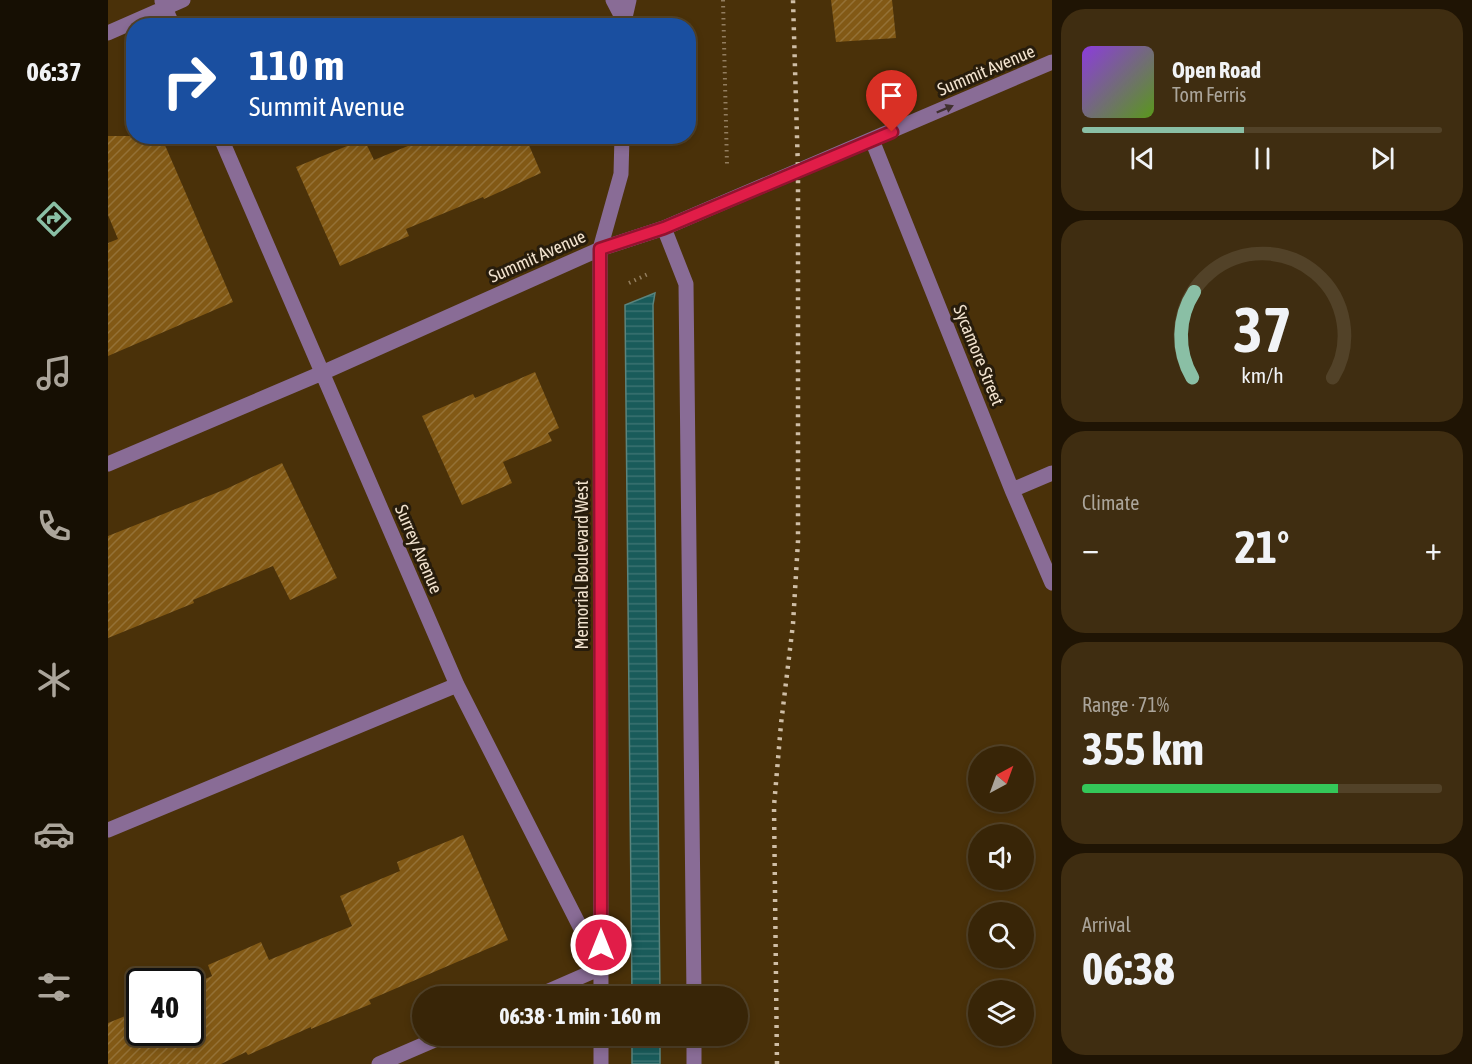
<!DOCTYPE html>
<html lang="en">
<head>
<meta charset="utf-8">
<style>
	:root { --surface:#382507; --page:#3f2d11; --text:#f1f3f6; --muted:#aba59b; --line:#524228; --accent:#8abfa5 }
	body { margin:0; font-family:"Asap Condensed",sans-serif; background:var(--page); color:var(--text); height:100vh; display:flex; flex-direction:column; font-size:22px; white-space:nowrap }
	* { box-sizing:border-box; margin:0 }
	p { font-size:20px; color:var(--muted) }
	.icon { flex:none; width:33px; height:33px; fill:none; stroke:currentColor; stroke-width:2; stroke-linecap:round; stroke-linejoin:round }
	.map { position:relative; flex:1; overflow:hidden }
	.side { display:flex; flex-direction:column; gap:9px; padding:9px; background:#1f1404; width:420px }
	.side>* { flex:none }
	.banner { position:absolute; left:18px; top:18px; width:570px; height:126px; border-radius:24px; box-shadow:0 3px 9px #0003,0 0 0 2px var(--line); background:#1a4fa0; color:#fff; overflow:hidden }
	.needle { width:39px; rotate:41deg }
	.tools { position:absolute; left:860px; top:746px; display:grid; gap:12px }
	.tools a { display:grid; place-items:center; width:66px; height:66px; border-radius:50%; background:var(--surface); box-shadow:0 3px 9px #0003,0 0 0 2px var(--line); font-size:30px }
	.speed { position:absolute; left:18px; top:968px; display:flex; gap:12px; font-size:30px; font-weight:700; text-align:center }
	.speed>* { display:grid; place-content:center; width:78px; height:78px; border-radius:50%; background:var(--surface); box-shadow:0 3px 9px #0003,0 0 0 2px var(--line); line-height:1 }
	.speed .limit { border:3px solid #111; border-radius:9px; background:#fff; color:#111 }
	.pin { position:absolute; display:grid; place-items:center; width:51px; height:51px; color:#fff; margin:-62px -26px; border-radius:50% 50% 50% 0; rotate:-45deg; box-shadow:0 0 6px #0007 }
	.pin .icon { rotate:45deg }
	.me { position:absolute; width:66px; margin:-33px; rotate:0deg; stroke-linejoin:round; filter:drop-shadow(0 0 4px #0008) }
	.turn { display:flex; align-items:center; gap:21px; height:126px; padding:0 24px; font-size:27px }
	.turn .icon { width:78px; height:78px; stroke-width:2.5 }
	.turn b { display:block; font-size:42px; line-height:51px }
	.big { font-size:45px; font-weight:700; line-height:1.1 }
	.side .tile { flex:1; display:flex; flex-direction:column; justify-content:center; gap:9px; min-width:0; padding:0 21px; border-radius:24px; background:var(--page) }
	.side .dial { align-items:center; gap:0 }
	.dial svg { height:156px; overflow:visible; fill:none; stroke:var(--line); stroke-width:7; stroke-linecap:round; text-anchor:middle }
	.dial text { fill:var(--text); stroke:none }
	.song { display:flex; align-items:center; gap:18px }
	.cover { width:72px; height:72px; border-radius:9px; background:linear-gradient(135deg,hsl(270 70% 55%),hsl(90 70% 35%)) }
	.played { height:6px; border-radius:3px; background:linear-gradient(90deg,var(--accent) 45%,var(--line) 45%) }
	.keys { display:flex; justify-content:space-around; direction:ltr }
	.heat { display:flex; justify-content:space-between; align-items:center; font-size:33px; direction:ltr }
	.charge { height:9px; border-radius:4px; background:linear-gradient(90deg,#34c759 71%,var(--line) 0) }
	.trip { position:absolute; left:304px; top:986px; width:336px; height:60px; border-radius:30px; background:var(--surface); box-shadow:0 3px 9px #0003,0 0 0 2px var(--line); font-weight:700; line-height:60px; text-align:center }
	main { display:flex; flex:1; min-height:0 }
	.menu { display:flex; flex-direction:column; width:108px; justify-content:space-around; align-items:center; background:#160f03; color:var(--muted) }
	.menu .icon { width:42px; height:42px }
	.menu .current { color:var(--accent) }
	.menu b { font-size:27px; color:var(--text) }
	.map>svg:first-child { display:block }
	.water { fill:url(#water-rules); stroke:#5a847d; stroke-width:1.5 }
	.building { fill:url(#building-hatch) }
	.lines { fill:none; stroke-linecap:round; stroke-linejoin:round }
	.path { stroke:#927d5e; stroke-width:4; stroke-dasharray:1.5 4.5; stroke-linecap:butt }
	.minor { stroke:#896c96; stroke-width:15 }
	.rail { stroke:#cfbea6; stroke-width:4.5; stroke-dasharray:3 6; stroke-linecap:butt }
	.oneway { fill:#40302e }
	.route-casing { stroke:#92132f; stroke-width:15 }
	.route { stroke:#e11d48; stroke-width:10 }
	.labels { text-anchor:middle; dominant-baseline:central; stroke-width:6; stroke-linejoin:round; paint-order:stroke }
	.street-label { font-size:18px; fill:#f1e2ce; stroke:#271c0c }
</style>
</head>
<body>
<main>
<nav class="menu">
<b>06:37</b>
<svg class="icon current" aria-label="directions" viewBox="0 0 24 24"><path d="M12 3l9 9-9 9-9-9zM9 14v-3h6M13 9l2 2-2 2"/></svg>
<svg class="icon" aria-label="music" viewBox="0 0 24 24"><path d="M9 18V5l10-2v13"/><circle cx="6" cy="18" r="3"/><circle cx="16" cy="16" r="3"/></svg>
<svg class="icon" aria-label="phone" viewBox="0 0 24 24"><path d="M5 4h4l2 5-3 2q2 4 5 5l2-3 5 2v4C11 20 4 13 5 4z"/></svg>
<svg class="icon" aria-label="climate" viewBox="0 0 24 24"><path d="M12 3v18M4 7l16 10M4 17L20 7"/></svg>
<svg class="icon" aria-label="car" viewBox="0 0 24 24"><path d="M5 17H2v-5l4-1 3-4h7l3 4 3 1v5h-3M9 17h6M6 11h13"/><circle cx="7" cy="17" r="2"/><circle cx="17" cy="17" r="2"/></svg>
<svg class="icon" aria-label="filters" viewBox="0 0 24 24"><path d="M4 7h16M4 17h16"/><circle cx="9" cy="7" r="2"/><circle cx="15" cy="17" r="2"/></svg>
</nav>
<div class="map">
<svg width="944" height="1064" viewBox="0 0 944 1064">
	<defs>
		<pattern id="water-rules" width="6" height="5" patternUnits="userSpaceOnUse" patternTransform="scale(1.5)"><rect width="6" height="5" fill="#195b5a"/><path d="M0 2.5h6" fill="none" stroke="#3b7270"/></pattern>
		<pattern id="building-hatch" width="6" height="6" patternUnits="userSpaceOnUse" patternTransform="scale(1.5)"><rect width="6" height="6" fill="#825915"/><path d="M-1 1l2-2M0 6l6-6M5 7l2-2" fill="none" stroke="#947136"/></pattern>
	</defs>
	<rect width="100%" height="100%" fill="#4a3109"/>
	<path class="water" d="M547,293l-2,12 7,691h-28l-7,-691z
		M524,1035h28v29h-28z"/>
	<path class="building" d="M723,0h61l4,38 -60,4z
		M0,136h53l72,166 -125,54v-113l10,-4 -10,-24z
		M324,136h93l16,37 -57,26 -1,-2 -77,32 3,7 -69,30 -44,-99 68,-28 10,21z
		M427,372l24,56 -11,5 4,8 -49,21 9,21 -50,22 -40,-89 51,-22 2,4z
		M174,463l55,115 -47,22 -17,-34 -80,34 1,3 -86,35v-102l118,-47z
		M355,835l45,105 -139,60 2,4 -60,25v-2l-63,28 -2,-3 -25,12h-113v-41l32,-13v22h50v-46l22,-10 -4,-11 53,-23 8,18 83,-34 -12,-30 60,-25 -3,-9z"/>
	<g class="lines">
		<path class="path" d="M615,0l4,165
			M521,283l19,-9"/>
		<path class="minor" d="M505,0l10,19
			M54,1l11,25
			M515,26l6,-26
			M0,33l75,-33
			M112,136l237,549 144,283 -64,28
			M764,140l140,350 40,93
			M556,228l22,56 8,712
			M0,464l214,-91 278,-124 64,-21 388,-166
			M904,490l40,-17
			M0,830l349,-145
			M493,996l-1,-747 21,-75 1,-38
			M493,1035v29
			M586,1035v29
			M271,1064l67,-29"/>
		<path class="rail" d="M669,1064l-3,-258 7,-82 12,-100 5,-83v-371l-5,-170"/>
	</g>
	<defs><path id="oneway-solid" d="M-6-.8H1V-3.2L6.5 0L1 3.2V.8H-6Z" transform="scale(1.5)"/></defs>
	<use class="oneway" href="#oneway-solid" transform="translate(837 109) rotate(-23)"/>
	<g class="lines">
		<defs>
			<path id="route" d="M493,945l-1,-696 64,-21 228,-96"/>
		</defs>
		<use href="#route" class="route-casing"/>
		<use href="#route" class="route"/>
	</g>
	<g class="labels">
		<g class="street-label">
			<text transform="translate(878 70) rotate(-23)">Summit Avenue</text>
			<text transform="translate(429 256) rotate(-24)">Summit Avenue</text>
			<text transform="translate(871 355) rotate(68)">Sycamore Street</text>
			<text transform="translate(311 549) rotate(67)">Surrey Avenue</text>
			<text transform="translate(473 565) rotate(-90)">Memorial Boulevard West</text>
		</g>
	</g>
</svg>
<div class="tools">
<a><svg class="needle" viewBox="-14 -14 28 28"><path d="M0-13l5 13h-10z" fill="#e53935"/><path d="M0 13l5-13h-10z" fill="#aba59b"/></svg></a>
<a><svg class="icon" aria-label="sound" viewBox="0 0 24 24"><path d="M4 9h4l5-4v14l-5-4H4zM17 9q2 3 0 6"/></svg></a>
<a><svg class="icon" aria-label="search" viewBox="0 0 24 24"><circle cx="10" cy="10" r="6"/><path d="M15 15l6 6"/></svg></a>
<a><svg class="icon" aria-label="layers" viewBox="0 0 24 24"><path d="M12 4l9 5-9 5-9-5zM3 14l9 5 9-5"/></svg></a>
</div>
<div class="speed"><div class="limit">40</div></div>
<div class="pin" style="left:784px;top:132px;background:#d93025"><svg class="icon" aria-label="arrive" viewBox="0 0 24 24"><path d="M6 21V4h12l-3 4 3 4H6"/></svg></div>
<svg class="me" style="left:493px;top:945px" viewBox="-20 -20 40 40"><circle r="17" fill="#e11d48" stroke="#fff" stroke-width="3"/><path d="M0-11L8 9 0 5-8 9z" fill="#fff"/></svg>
<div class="trip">06:38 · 1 min · 160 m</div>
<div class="banner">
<div class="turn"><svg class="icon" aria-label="right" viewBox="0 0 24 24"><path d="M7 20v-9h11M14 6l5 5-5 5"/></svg><div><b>110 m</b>Summit Avenue</div></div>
</div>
</div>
<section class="side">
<div class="tile">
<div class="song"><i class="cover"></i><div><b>Open Road</b><p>Tom Ferris</p></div></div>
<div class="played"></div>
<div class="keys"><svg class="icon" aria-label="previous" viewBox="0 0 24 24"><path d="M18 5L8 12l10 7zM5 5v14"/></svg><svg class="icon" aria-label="pause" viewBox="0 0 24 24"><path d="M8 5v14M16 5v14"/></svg><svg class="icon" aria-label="next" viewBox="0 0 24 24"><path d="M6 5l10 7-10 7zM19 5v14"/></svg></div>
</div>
<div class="tile dial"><svg viewBox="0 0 100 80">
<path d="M14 69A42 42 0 1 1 86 69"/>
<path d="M14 69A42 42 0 0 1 15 25" stroke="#8abfa5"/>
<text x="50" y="56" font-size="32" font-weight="700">37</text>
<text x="50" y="72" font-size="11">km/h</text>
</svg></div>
<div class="tile"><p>Climate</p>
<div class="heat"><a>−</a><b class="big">21°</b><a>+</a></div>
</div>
<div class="tile"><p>Range · 71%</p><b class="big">355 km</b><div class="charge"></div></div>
<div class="tile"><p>Arrival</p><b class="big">06:38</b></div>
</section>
</main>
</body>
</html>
